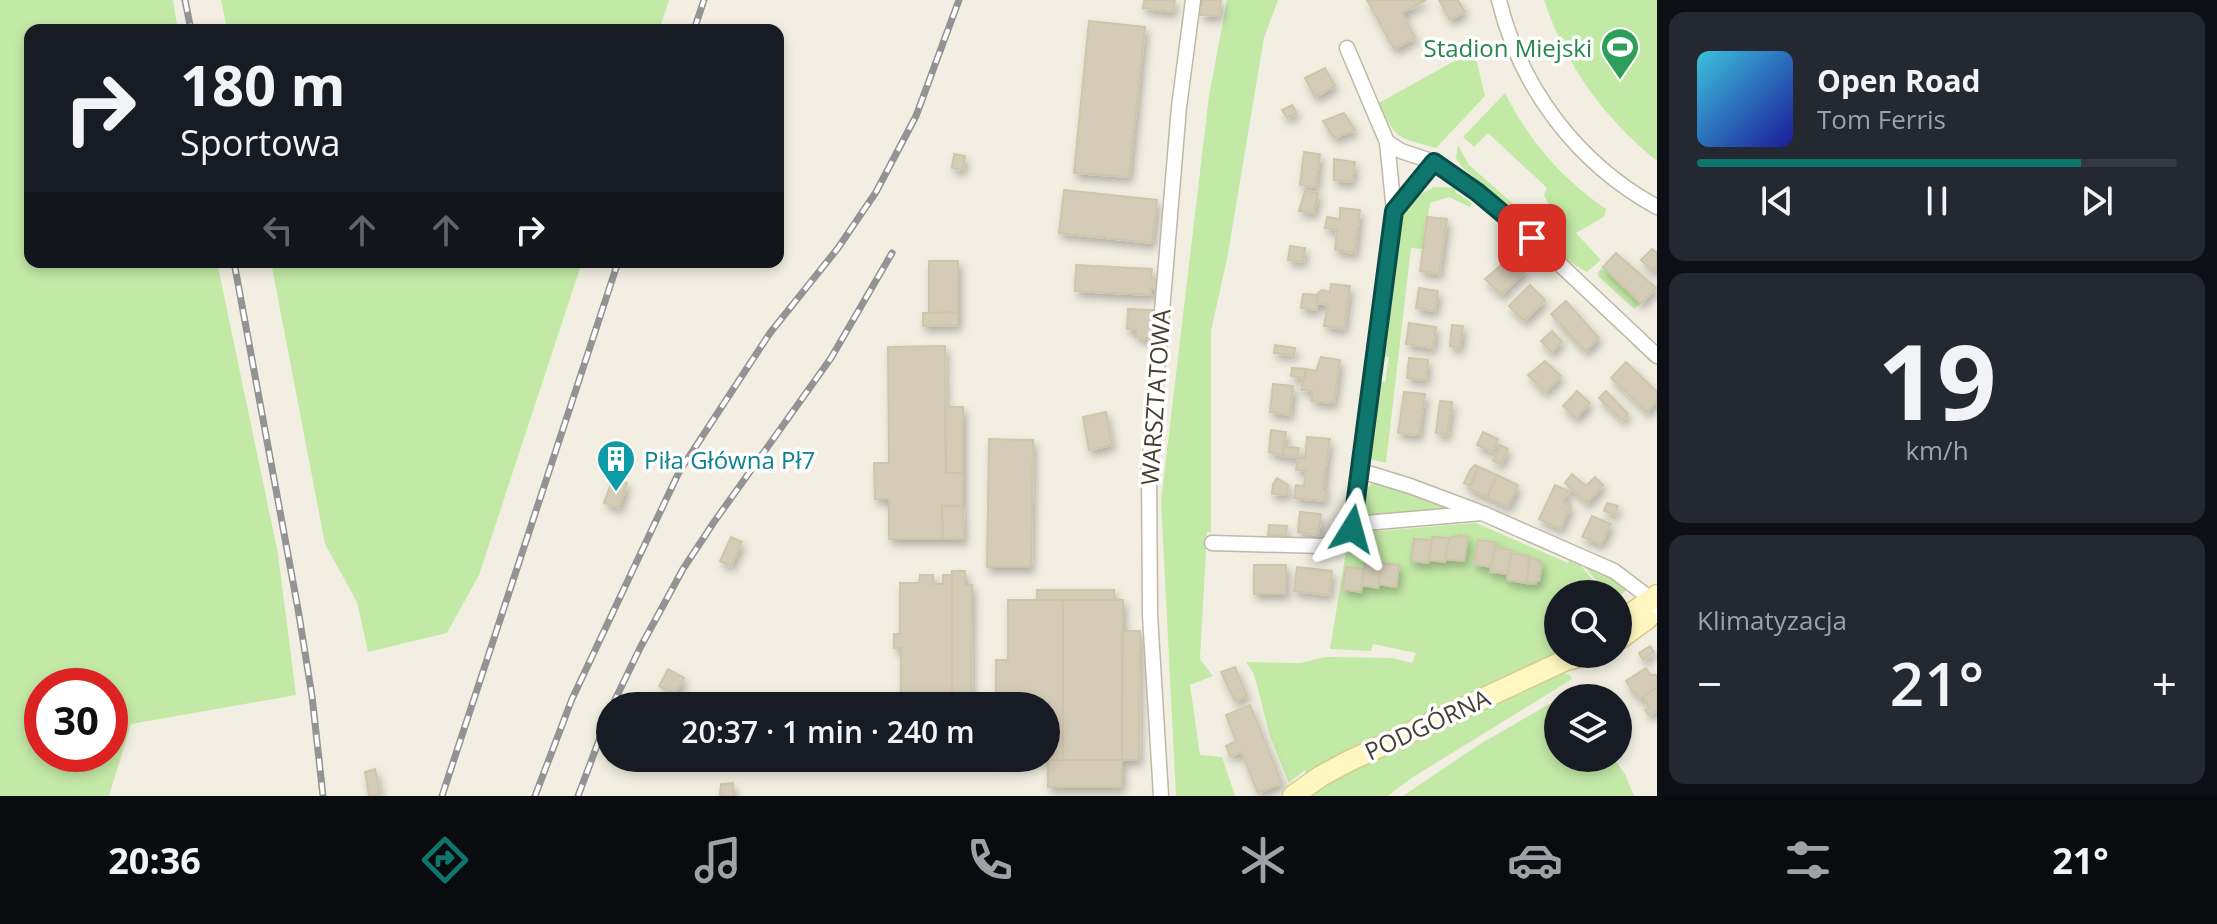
<!DOCTYPE html>
<html lang="pl">
<head>
<meta charset="utf-8">
<style>
	:root { --surface:#171b24; --page:#242831; --text:#f1f3f6; --muted:#9ea1a6; --line:#363941; --accent:#0f766e }
	body { margin:0; font-family:"Open Sans",sans-serif; background:var(--page); color:var(--text); height:100vh; display:flex; flex-direction:column; font-size:30px; white-space:nowrap }
	* { box-sizing:border-box; margin:0 }
	p { font-size:26px; color:var(--muted) }
	.icon { flex:none; width:44px; height:44px; fill:none; stroke:currentColor; stroke-width:2; stroke-linecap:round; stroke-linejoin:round }
	.map { position:relative; flex:1; overflow:hidden }
	.panel { display:flex; flex-direction:column; gap:12px; padding:12px; background:#0d0f14; width:560px }
	.panel>* { flex:none }
	.top-card { position:absolute; left:24px; top:24px; width:760px; height:244px; border-radius:16px; box-shadow:0 4px 12px #0003; background:#171b24; color:var(--text); overflow:hidden }
	.buttons { position:absolute; left:1544px; top:580px; display:grid; gap:16px }
	.buttons a { display:grid; place-items:center; width:88px; height:88px; border-radius:50%; background:var(--surface); box-shadow:0 4px 12px #0003; font-size:40px }
	.speed { position:absolute; left:24px; top:668px; display:flex; gap:16px; font-size:40px; font-weight:700; text-align:center }
	.speed>* { display:grid; place-content:center; width:104px; height:104px; border-radius:50%; background:var(--surface); box-shadow:0 4px 12px #0003; line-height:1 }
	.speed .limit { border:12px solid #d22; background:#fff; color:#111 }
	.pin { position:absolute; display:grid; place-items:center; width:68px; height:68px; color:#fff; margin:-34px; border-radius:16px; box-shadow:0 4px 12px #0006 }
	.me { position:absolute; width:88px; margin:-44px; rotate:8deg; stroke-linejoin:round; filter:drop-shadow(0 0 6px #0008) }
	.turn { display:flex; align-items:center; gap:28px; height:168px; padding:0 24px; font-size:36px }
	.turn .icon { width:104px; height:104px; stroke-width:2.5 }
	.turn b { display:block; font-size:56px; line-height:68px }
	.lanes { display:flex; align-items:center; height:76px; padding:0 24px; background:#0003; justify-content:center; gap:40px; direction:ltr }
	.lanes .off { opacity:.35 }
	.big { font-size:60px; font-weight:600; line-height:1.1 }
	.panel .tile { flex:1; display:flex; flex-direction:column; justify-content:center; gap:12px; min-width:0; padding:0 28px; border-radius:16px; background:var(--page) }
	.panel .dial { align-items:center; gap:0 }
	.dial b { font-size:104px; line-height:1 }
	.song { display:flex; align-items:center; gap:24px }
	.cover { width:96px; height:96px; border-radius:12px; background:linear-gradient(135deg,hsl(190 70% 55%),hsl(240 70% 35%)) }
	.played { height:8px; border-radius:4px; background:linear-gradient(90deg,var(--accent) 80%,var(--line) 80%) }
	.keys { display:flex; justify-content:space-around; direction:ltr }
	.heat { display:flex; justify-content:space-between; align-items:center; font-size:44px; direction:ltr }
	.trip { position:absolute; left:596px; top:692px; width:464px; height:80px; border-radius:40px; background:var(--surface); box-shadow:0 4px 12px #0003; font-weight:600; line-height:80px; text-align:center }
	.menu { display:flex; height:128px; justify-content:space-around; align-items:center; background:#090b0e; color:var(--muted) }
	.menu .icon { width:56px; height:56px }
	.menu .current { color:var(--accent) }
	.menu b { font-size:36px; color:var(--text) }
	main { display:flex; flex:1; min-height:0 }
	.map>svg:first-child { display:block }
	.green { fill:#c3e9a7; fill-rule:evenodd }
	.building { fill:#d4ccb7; stroke:#cfc5aa; stroke-width:2; filter:url(#shadow) }
	.lines { fill:none; stroke-linecap:round; stroke-linejoin:round }
	.street-casing { stroke:#beb8a4; stroke-width:17 }
	.secondary-casing { stroke:#d4cb8e; stroke-width:23 }
	.street { stroke:#fff; stroke-width:14 }
	.secondary { stroke:#fff7bf; stroke-width:20 }
	.rail-casing { stroke:#939393; stroke-width:7 }
	.rail { stroke:#fff; stroke-width:4; stroke-dasharray:12; stroke-linecap:butt }
	.route-casing { stroke:#0a4d48; stroke-width:20 }
	.route { stroke:#0f766e; stroke-width:14 }
	.labels { text-anchor:middle; dominant-baseline:central; stroke-width:7; stroke-linejoin:round; paint-order:stroke }
	.leisure-label { font-size:24px; fill:#27864d; stroke:#fff; text-anchor:end }
	.street-label { font-size:24px; fill:#443f32; stroke:#fff }
	.culture-label { font-size:24px; fill:#0d838f; stroke:#fff; text-anchor:start }
</style>
</head>
<body>
<main>
<div class="map">
<svg width="1657" height="796" viewBox="0 0 1657 796">
	<defs>
		<filter id="shadow"><feDropShadow dx="3" dy="5.5" stdDeviation="4" flood-color="#0004"/></filter>
	</defs>
	<rect width="100%" height="100%" fill="#f2efe2"/>
	<path class="green" d="M0,0h173l5,30h-148v232h187l61,292 18,141 -165,29 -22,72h-109zM42,686h68v68h-68z
		M221,0h448l-10,30h-432z
		M1227,0h51l-14,38 -36,216 -17,77v201h-4l-7,127 13,17 -23,9 10,70 22,2 13,39h-59l-15,-295 48,-405z
		M1544,0h113v161c-54,-44 -91,-95 -113,-161z
		M1474,50l11,46 -49,52c-39,-11 -40,-8 -57,-45z
		M1505,93c24,48 57,86 101,116l-2,8 -28,16 25,27 -14,12c-10,-6 -39,-22 -42,-34 -1,-7 7,-18 8,-26l-9,-17 3,-7 -59,-55 -14,14 -11,-10z
		M1458,145l11,20 66,58 -9,-1 -63,-54 -7,-10z
		M1434,187l22,1 -1,4 17,11 -2,4 -21,-10 -19,6 -7,46 -12,-1 -25,215 -17,-4 9,-77h7l4,-25 -7,-1 18,-138 14,-21z
		M271,262h311l-103,313 -32,58 -79,19 -11,-50 -32,-58z
		M1603,267l38,36 -7,6 -36,-33 -1,-3z
		M1378,482l70,25 -1,1 -80,8 -4,-6c1,-13 0,-26 15,-28z
		M1476,523l92,40 2,-5 6,2 29,34h-47v58l-252,123 -1,-5 -16,13 -19,-47 -16,-62 -8,-12 54,1 26,-6 66,1 20,5 4,-10 -43,-9 -2,7 -41,-2 17,-104 18,-13zM1452,536l6,1 6,24 -19,-2v3l-16,-2 -1,3 -3,-24h26zM1478,541l17,1v5l44,13 -3,24 -28,-4v-6l-17,-2v-5l-17,-3zM1365,563l34,2 -3,22 -18,-3 -1,4 -15,-3 -1,6 -4,-22h6z
		M1580,563l25,10 23,16 -10,8v-3h-8z
		M1562,673l8,2 2,4 -162,100 -22,17h-79l67,-40 147,-68z
		M1558,699v59h55l12,16 9,22h-231l77,-52z"/>
	<path class="building" d="M1144,0h31l-2,12 -30,-4z
		M1202,0h19l-2,16 -18,-1z
		M1367,0h59l-24,13 13,25 -21,11z
		M1439,0h19l7,12 -15,8z
		M1089,21l56,6 -16,150 -55,-4z
		M1325,68l10,18 -20,11 -10,-19z
		M1292,105l5,8 -10,5 -5,-8z
		M1344,113l11,17 -21,8 -11,-17z
		M1304,152l16,2 -4,33 -16,-2z
		M954,154l11,2 -2,14 -11,-2z
		M1334,159l21,3 -3,20 -18,-2z
		M1064,190l93,10 -5,43 -93,-10z
		M1305,191l13,2 -4,20 -15,-2z
		M1340,208l20,2 -5,43 -20,-3 2,-20 -12,-2 2,-11 13,2z
		M1427,217l20,2 -8,55 -19,-3z
		M1290,246l15,2 -2,14 -15,-2z
		M1652,249l5,4v14l-4,4 -12,-11z
		M1616,253l40,35 -15,15 -38,-36z
		M1509,258l15,14 -23,23 -16,-16z
		M929,261h29v51l-29,1z
		M1076,265l76,4 -1,9 5,1v10l-5,-1v7l-76,-4z
		M1331,284l19,2 -6,43 -20,-3 4,-21 -11,-2 1,-10 4,-3 8,2z
		M1530,285l15,15 -21,21 -15,-15z
		M1419,288l19,3 -3,20 -19,-3z
		M1303,294l15,1 -2,15 -15,-2z
		M1566,301l33,37 -14,13 -34,-37z
		M1128,309l25,1 -2,29 -15,-2v-7l-9,-1z
		M958,312v13l-35,1v-13z
		M1409,323l27,4 -3,21 -27,-4z
		M1452,325l11,1 -3,22 -10,-2z
		M1552,331l10,11 -11,10 -10,-11z
		M1275,345l20,3 -1,7 -20,-2z
		M945,346l1,127h17v33h-21l1,33h-54v-40h-14l-1,-36h15l-1,-116z
		M1321,357l19,3 -6,43 -22,-2v-10l-11,-1 5,-21 10,2z
		M1409,358l19,2 -2,20 -19,-2z
		M1545,361l16,15 -16,16 -17,-17z
		M1626,362l31,30v9l-10,11 -36,-34z
		M1292,368l14,1 -1,10 -14,-3z
		M1273,384l20,2 -3,29 -20,-3z
		M1577,391l13,12 -14,15 -13,-12z
		M1606,391l22,23 -6,6 -23,-22z
		M1404,392l21,2 -6,41 -21,-2z
		M1440,401l12,1 -5,33 -11,-2z
		M945,407h18v66h-17z
		M1106,412l6,33 -23,5 -6,-33z
		M1271,430l15,2 -3,24 -14,-4z
		M1483,432l15,7 -5,13 -16,-7z
		M1307,437l23,2 -7,50h3l-1,12 -31,-3 2,-13 8,1 2,-15 -10,-1 2,-12h7z
		M989,439l44,1 -2,127h-44z
		M1500,445l8,4 -7,15 -8,-3z
		M1284,446l15,2 -2,9 -14,-1z
		M1475,465l4,2 -9,19 -6,-3 6,-13z
		M1479,467l18,8 -10,22 -18,-8z
		M1572,474l14,12 9,-9 8,8 -16,18 -22,-20z
		M1497,475l21,10 -10,22 -21,-10z
		M613,478l14,5 -8,25 -15,-5z
		M1277,478l11,7 -1,10 -15,-1 1,-10z
		M1555,485l13,6 -5,11 8,4 -11,23 -21,-10z
		M1607,503l11,3 -3,9 -11,-4z
		M942,506h21l1,33h-21z
		M1300,512l21,2 -3,21 -20,-3z
		M1592,516l19,8 -10,20 -19,-7z
		M1269,525l18,1 -1,10 -18,-1z
		M1459,535l9,2 -4,24 -19,-2 4,-21z
		M731,537l11,5 -11,24 -11,-5z
		M1432,537l17,1 -4,24 -16,-2z
		M1414,539l18,1 -4,23 -17,-2z
		M1478,540l18,2 -5,25 -17,-3z
		M1495,547l16,3 -3,24 -18,-2z
		M1511,553l19,3 -3,27 -20,-3z
		M1529,558l10,2v3h3l-3,18h-3v3l-9,-1z
		M1365,563l16,2 -3,23 -16,-3z
		M1381,563l18,2 -3,22 -18,-3z
		M1254,565h32v29h-32z
		M1297,567l35,4 -3,24 -35,-4z
		M1346,567l17,2 -2,23 -18,-3z
		M952,571h13v14h7l-1,121h-19z
		M920,575h13v9h10v-9h9v131h-51v-58h-7v-14h6v-51h19z
		M1037,590h77v10h-77z
		M1008,600h55v160h-67l50,-2v-52h-50v-46h12z
		M1063,600h60l-1,160h-59z
		M1122,631h18l-1,129h-17z
		M1650,646l4,6 -11,8 -4,-7z
		M1235,667l12,29 -12,5 -14,-29z
		M1646,668l4,7h7v12l-17,12 -5,-7 -2,1 -7,-12z
		M668,669l16,9 -9,16 -16,-8z
		M1657,687v24l-9,4 -3,-5 4,-2 -6,-11z
		M1250,705l32,78 -24,10 -17,-41 -11,4 -4,-10 10,-5 -10,-26z
		M1048,760h74v27h-74z
		M375,769l5,26 -11,1 -4,-24z
		M733,783v13h-13l1,-12z"/>
	<g class="lines">
		<defs>
			<path id="street" d="M1499,0c21,88 79,164 158,207
				M1347,48l40,94 14,9 33,11 43,30 55,46 125,118
				M1394,211l40,-49
				M1361,471l49,15 67,25
				M1352,529l42,-318 -7,-69
				M1212,543l110,3 12,-4 31,-19 117,-10 132,58 28,21 15,24
				M1161,796l-11,-181 -1,-147 30,-361 14,-107"/>
			<path id="secondary" d="M1618,623l39,-28
				M1618,640l29,-21
				M1293,796l28,-20 28,-15 217,-101 23,-6"/>
		</defs>
		<use href="#street" class="street-casing"/>
		<use href="#secondary" class="secondary-casing"/>
		<use href="#street" class="street"/>
		<use href="#secondary" class="secondary"/>
		<defs>
			<path id="rail" d="M185,0l6,30
				M694,30l10,-30
				M234,262l64,347 14,87 11,100
				M612,706l28,-58 43,-79 31,-47 117,-164 61,-105
				M442,796l176,-534
				M535,796l37,-97 107,-227 91,-139 68,-85 38,-56 40,-76 43,-116
				M578,796l32,-85"/>
		</defs>
		<use href="#rail" class="rail-casing"/>
		<use href="#rail" class="rail"/>
	</g>
	<g class="lines">
		<defs>
			<path id="route" d="M1352,529l42,-318 40,-49 43,30 55,46"/>
		</defs>
		<use href="#route" class="route-casing"/>
		<use href="#route" class="route"/>
	</g>
	<defs>
		<symbol id="stadium-pin" viewBox="-11 -11 22 30"><path d="M0 17L-7.5 6A9.5 9.5 0 1 1 7.5 6Z" fill="#2e9e5b" stroke="#fff"/><path d="M0-5a6.5 5 0 1 0 0 10a6.5 5 0 1 0 0-10ZM-3.5-1.8h7v3.6h-7Z" fill="#fff"/></symbol>
		<symbol id="building-pin" viewBox="-11 -11 22 30"><path d="M0 17L-7.5 6A9.5 9.5 0 1 1 7.5 6Z" fill="#0f9aa8" stroke="#fff"/><path d="M-4-6H4V6H1V3H-1V6H-4ZM-2.5-4.3h1.7v1.8h-1.7ZM.8-4.3h1.7v1.8H.8ZM-2.5-1h1.7V.8h-1.7ZM.8-1h1.7V.8H.8Z" fill="#fff"/></symbol>
	</defs>
	<g fill-rule="evenodd">
		<use href="#stadium-pin" x="1598" y="25" width="44" height="60"/>
		<use href="#building-pin" x="594" y="437" width="44" height="60"/>
	</g>
	<g class="labels">
		<g class="leisure-label">
			<text x="1592" y="47">Stadion Miejski</text>
		</g>
		<g class="street-label">
			<text transform="translate(1155 397) rotate(-86)">WARSZTATOWA</text>
			<text transform="translate(1427 724) rotate(-25)">PODGÓRNA</text>
		</g>
		<g class="culture-label">
			<text x="644" y="459">Piła Główna Pł7</text>
		</g>
	</g>
</svg>
<div class="buttons">
<a><svg class="icon" aria-label="search" viewBox="0 0 24 24"><circle cx="10" cy="10" r="6"/><path d="M15 15l6 6"/></svg></a>
<a><svg class="icon" aria-label="layers" viewBox="0 0 24 24"><path d="M12 4l9 5-9 5-9-5zM3 14l9 5 9-5"/></svg></a>
</div>
<div class="speed"><div class="limit">30</div></div>
<div class="pin" style="left:1532px;top:238px;background:#d93025"><svg class="icon" aria-label="arrive" viewBox="0 0 24 24"><path d="M6 21V4h12l-3 4 3 4H6"/></svg></div>
<svg class="me" style="left:1352px;top:529px" viewBox="-20 -20 40 40"><path d="M0-17L14 15 0 8-14 15z" fill="#0f766e" stroke="#fff" stroke-width="4"/></svg>
<div class="trip">20:37 · 1 min · 240 m</div>
<div class="top-card">
<div class="turn"><svg class="icon" aria-label="right" viewBox="0 0 24 24"><path d="M7 20v-9h11M14 6l5 5-5 5"/></svg><div><b>180 m</b>Sportowa</div></div>
<div class="lanes"><svg class="icon off" aria-label="left" viewBox="0 0 24 24"><path d="M17 20v-9H6M10 6l-5 5 5 5"/></svg><svg class="icon off" aria-label="ahead" viewBox="0 0 24 24"><path d="M12 20V5M6 11l6-6 6 6"/></svg><svg class="icon off" aria-label="ahead" viewBox="0 0 24 24"><path d="M12 20V5M6 11l6-6 6 6"/></svg><svg class="icon" aria-label="right" viewBox="0 0 24 24"><path d="M7 20v-9h11M14 6l5 5-5 5"/></svg></div>
</div>
</div>
<section class="panel">
<div class="tile">
<div class="song"><i class="cover"></i><div><b>Open Road</b><p>Tom Ferris</p></div></div>
<div class="played"></div>
<div class="keys"><svg class="icon" aria-label="previous" viewBox="0 0 24 24"><path d="M18 5L8 12l10 7zM5 5v14"/></svg><svg class="icon" aria-label="pause" viewBox="0 0 24 24"><path d="M8 5v14M16 5v14"/></svg><svg class="icon" aria-label="next" viewBox="0 0 24 24"><path d="M6 5l10 7-10 7zM19 5v14"/></svg></div>
</div>
<div class="tile dial"><b>19</b><p>km/h</p></div>
<div class="tile"><p>Klimatyzacja</p>
<div class="heat"><a>−</a><b class="big">21°</b><a>+</a></div>
</div>
</section>
</main>
<nav class="menu">
<b>20:36</b>
<svg class="icon current" aria-label="directions" viewBox="0 0 24 24"><path d="M12 3l9 9-9 9-9-9zM9 14v-3h6M13 9l2 2-2 2"/></svg>
<svg class="icon" aria-label="music" viewBox="0 0 24 24"><path d="M9 18V5l10-2v13"/><circle cx="6" cy="18" r="3"/><circle cx="16" cy="16" r="3"/></svg>
<svg class="icon" aria-label="phone" viewBox="0 0 24 24"><path d="M5 4h4l2 5-3 2q2 4 5 5l2-3 5 2v4C11 20 4 13 5 4z"/></svg>
<svg class="icon" aria-label="climate" viewBox="0 0 24 24"><path d="M12 3v18M4 7l16 10M4 17L20 7"/></svg>
<svg class="icon" aria-label="car" viewBox="0 0 24 24"><path d="M5 17H2v-5l4-1 3-4h7l3 4 3 1v5h-3M9 17h6M6 11h13"/><circle cx="7" cy="17" r="2"/><circle cx="17" cy="17" r="2"/></svg>
<svg class="icon" aria-label="filters" viewBox="0 0 24 24"><path d="M4 7h16M4 17h16"/><circle cx="9" cy="7" r="2"/><circle cx="15" cy="17" r="2"/></svg>
<b>21°</b>
</nav>
</body>
</html>
